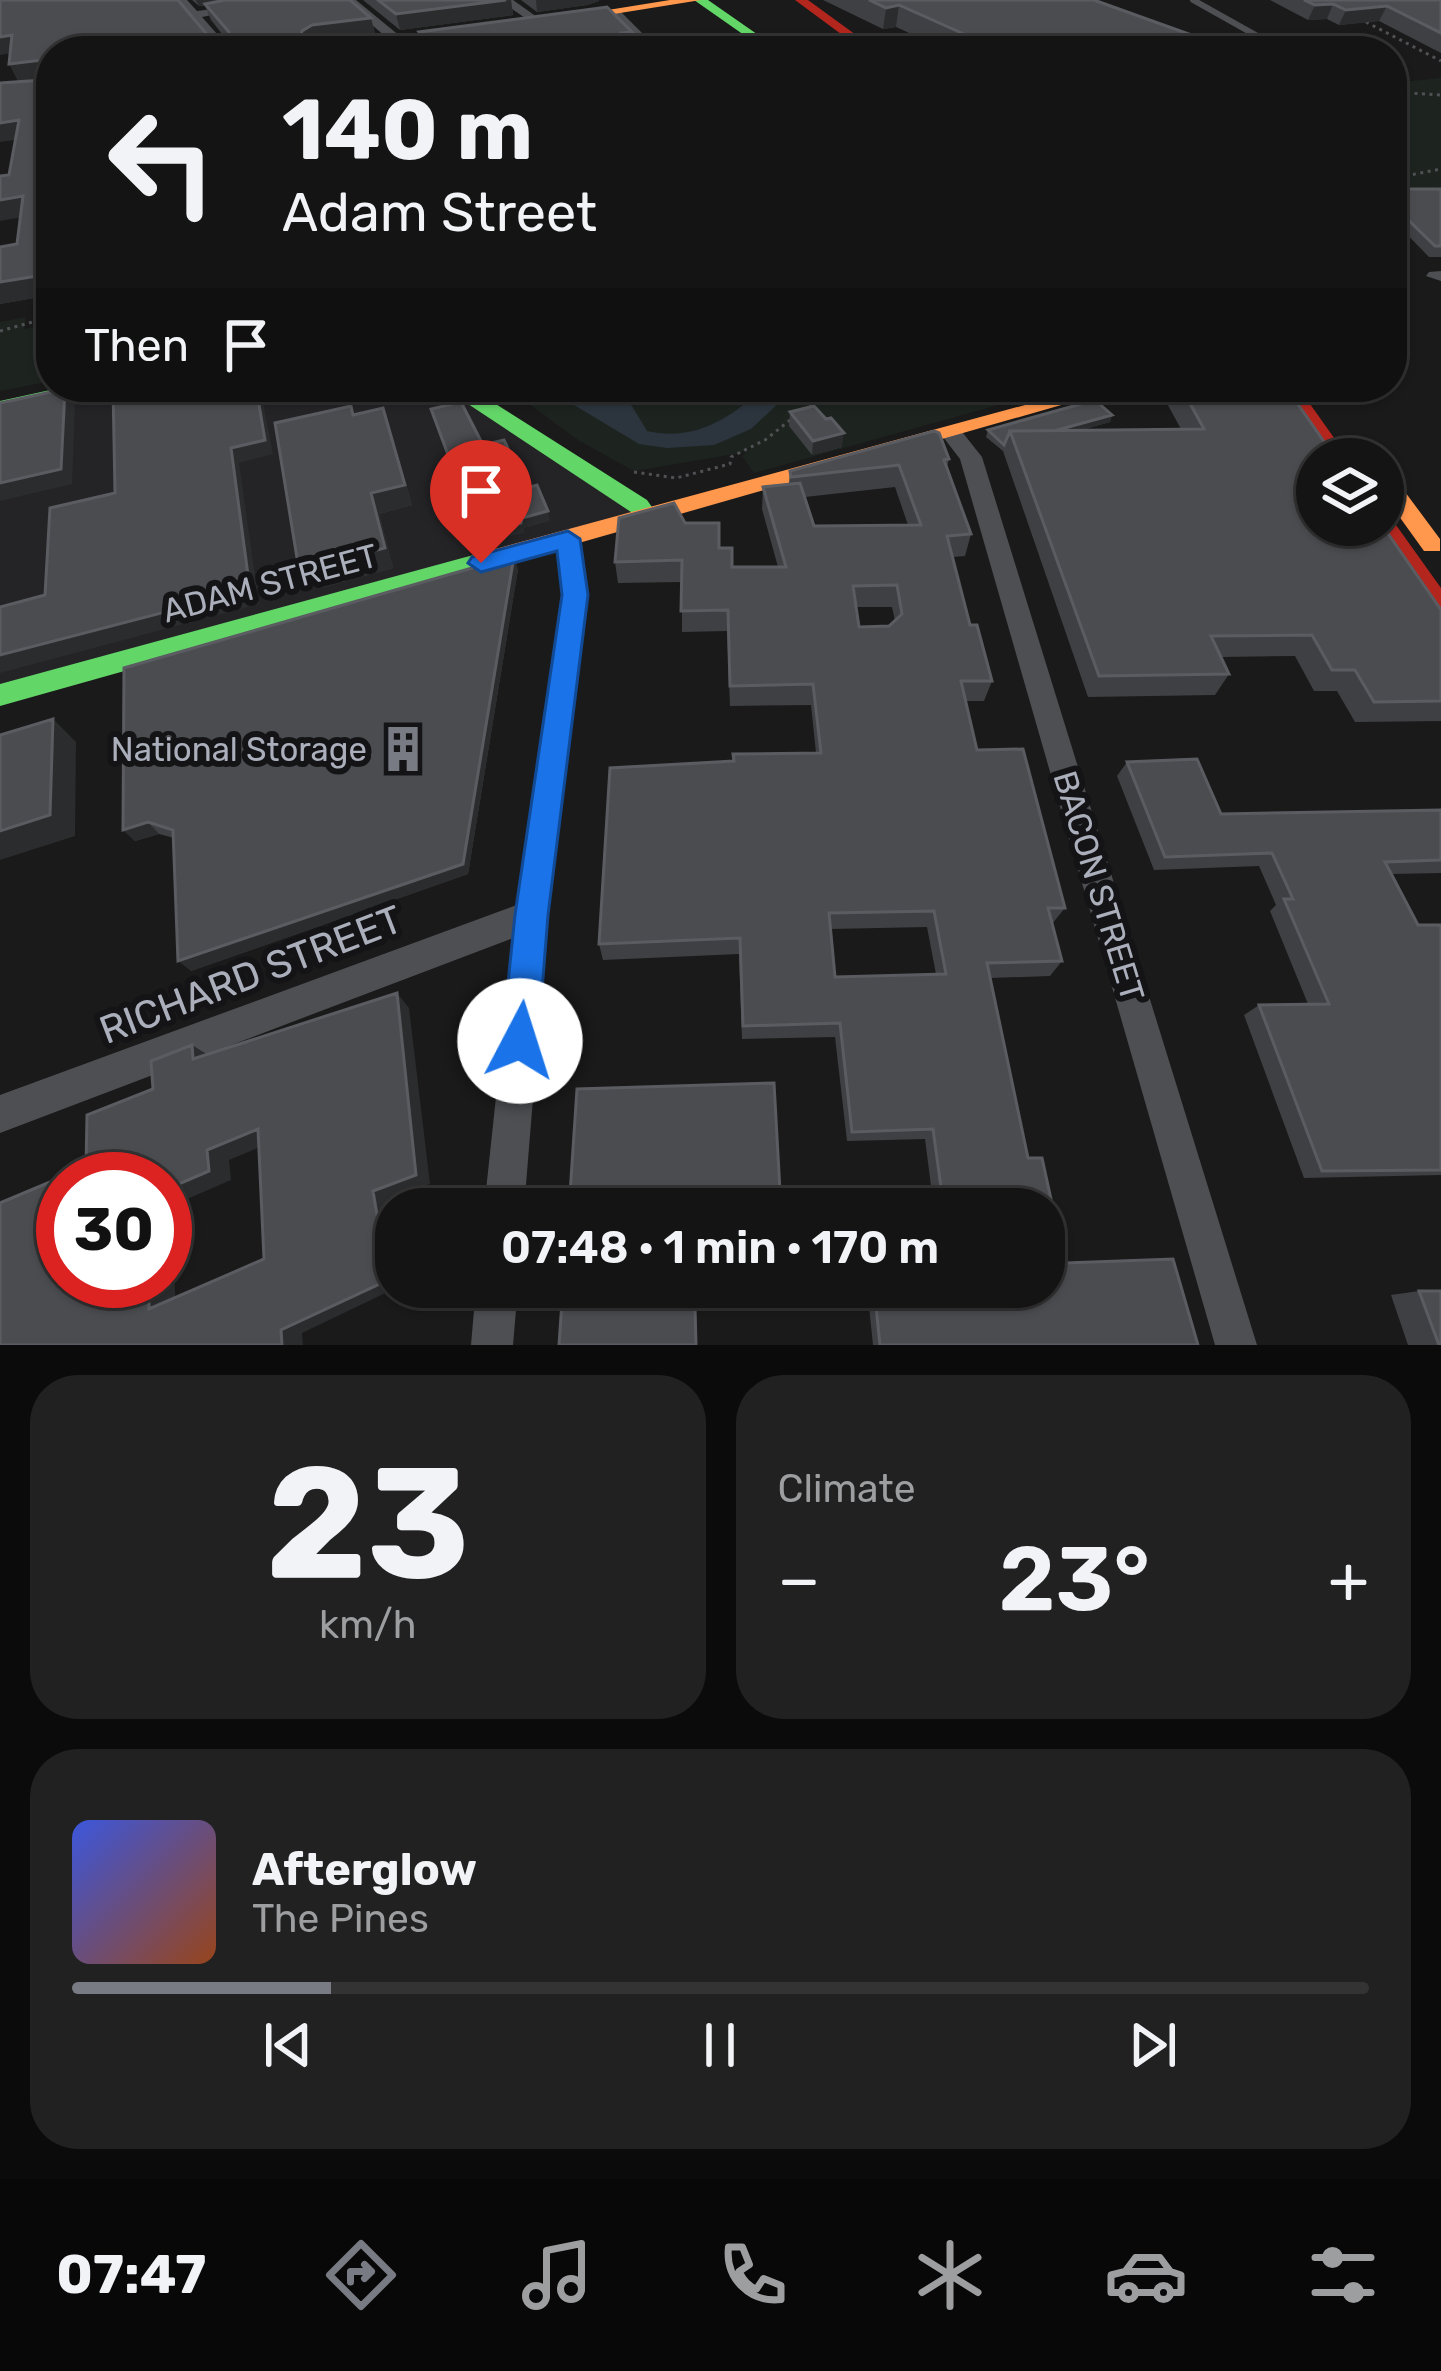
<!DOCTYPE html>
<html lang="en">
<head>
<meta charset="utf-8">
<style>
	:root { --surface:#141414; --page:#212122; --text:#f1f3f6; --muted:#9d9ea0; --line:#333334; --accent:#787b83 }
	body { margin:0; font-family:Rubik,sans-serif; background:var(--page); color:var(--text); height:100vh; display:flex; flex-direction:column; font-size:45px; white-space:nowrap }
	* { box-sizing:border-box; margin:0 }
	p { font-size:39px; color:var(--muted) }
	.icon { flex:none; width:66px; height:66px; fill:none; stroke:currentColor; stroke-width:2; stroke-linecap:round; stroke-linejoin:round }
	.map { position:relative; height:1345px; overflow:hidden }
	.panel { display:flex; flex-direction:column; gap:30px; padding:30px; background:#0b0b0b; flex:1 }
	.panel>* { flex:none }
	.banner { position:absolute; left:36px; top:36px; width:1371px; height:366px; border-radius:48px; box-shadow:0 3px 9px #0004,0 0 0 3px var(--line); background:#141414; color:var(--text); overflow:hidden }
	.fabs { position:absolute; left:1296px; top:438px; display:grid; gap:24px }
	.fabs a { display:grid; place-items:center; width:108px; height:108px; border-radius:50%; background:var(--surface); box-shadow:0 3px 9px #0004,0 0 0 3px var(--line); font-size:60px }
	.speed { position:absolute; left:36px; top:1152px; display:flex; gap:24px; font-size:60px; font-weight:700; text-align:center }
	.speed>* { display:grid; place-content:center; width:156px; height:156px; border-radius:50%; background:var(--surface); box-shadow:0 3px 9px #0004,0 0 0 3px var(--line); line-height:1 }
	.speed .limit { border:18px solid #d22; background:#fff; color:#111 }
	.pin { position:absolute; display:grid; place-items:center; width:102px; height:102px; color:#fff; margin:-123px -51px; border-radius:50% 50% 50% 0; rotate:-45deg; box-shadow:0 0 12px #0007 }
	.pin .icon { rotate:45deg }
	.me { position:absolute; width:132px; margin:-66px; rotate:5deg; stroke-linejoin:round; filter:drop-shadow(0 0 9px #0008) }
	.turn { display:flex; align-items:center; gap:42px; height:252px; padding:0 48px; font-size:54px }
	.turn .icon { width:156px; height:156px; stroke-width:2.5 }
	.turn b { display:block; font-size:84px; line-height:102px }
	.then { display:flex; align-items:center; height:114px; padding:0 48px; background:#0003; gap:24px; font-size:45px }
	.big { font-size:90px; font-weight:600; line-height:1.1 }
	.panel .card { flex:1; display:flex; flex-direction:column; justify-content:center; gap:18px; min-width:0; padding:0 42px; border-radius:48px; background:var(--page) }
	.panel .dial { align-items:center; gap:0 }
	.dial b { font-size:156px; line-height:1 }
	.song { display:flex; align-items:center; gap:36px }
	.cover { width:144px; height:144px; border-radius:18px; background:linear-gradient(135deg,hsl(230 70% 55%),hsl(20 70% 35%)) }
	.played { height:12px; border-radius:6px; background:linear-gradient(90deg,var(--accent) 20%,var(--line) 20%) }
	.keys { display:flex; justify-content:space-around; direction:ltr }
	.heat { display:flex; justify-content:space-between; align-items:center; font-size:66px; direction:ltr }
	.panel .tiles { flex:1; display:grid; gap:30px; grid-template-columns:1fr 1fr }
	.card:last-child { grid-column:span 2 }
	.trip { position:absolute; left:375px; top:1188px; width:690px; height:120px; border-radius:48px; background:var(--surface); box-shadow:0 3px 9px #0004,0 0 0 3px var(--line); font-weight:600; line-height:120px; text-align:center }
	.dock { display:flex; height:192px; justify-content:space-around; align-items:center; background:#080808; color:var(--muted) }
	.dock .icon { width:84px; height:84px }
	.dock .active { color:var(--accent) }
	.dock b { font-size:54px; color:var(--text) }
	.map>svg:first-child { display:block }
	.built { fill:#242427 }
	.green { fill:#1d241f }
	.water { fill:#2c343d }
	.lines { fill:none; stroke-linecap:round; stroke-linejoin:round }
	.path { stroke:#505155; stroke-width:3; stroke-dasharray:3 4.5; stroke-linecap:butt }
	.lane { stroke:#4e4f53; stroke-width:6 }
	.street { fill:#4e4f53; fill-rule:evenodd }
	.fast { fill:#63d668; fill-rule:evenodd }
	.slow { fill:#ff974d; fill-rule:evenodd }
	.jam { fill:#b3261e; fill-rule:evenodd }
	.wall { fill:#3f4043; fill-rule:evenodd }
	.shaded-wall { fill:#2b2c2d }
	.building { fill:#4b4c50; stroke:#5a5c61; stroke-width:3; fill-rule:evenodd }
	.route { fill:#1a73e8; stroke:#114b97; stroke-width:3 }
	.labels { text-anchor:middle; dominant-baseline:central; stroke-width:12; stroke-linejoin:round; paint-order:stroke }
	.street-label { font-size:33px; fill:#abafbb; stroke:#141416 }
	.poi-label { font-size:33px; fill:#abafbb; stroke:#141416; text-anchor:end }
	.near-street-label { font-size:39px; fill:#abafbb; stroke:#141416 }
</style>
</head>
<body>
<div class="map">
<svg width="1441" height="1345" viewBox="0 0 1441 1345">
	<rect width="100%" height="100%" fill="#1a1a1a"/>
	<path class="built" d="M95,387h331l39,6 182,124 -647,178v-287z"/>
	<path class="green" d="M1441,78v114h-49v-109z
		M26,317l-2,12 27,-6v58l-51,10v-69z
		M481,387h582l-309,86 -12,-17 14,-12 -15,9 -107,18 -56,-31 -46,-34z"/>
	<path class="water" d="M544,387h58l30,19 15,25c45,11 85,-12 116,-44h33l-45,42 -37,16 -47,3 -28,-4z"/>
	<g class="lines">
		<path class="path" d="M1366,22l75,39
			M1392,92l49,3
			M1401,183l9,-8 31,-6
			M0,331l51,-14
			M803,410l27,-23
			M634,472l42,6 54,-14 1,-7 34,-17 29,-23"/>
		<path class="lane" d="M1193,0l91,51"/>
		<path class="street" d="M175,0h12l10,11 90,-11 -85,17 30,34h-13z
			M343,0h13l45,37v6h-8z
			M499,0h14l31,22 -10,2z
			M611,10h8l41,41h-13z
			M1441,271v10l-15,-5 3,-4z
			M951,426l8,2 23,29 275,888h-42l-255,-886 -20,-26z
			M568,531l12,8 8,56 -40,320 -24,294h-40l29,-271 -513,195v-38l517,-190 45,-310 -6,-56z
			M476,1287h42l-5,58h-42z"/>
		<path class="fast" d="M694,0h14l73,51h-14z
			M64,387h38l-3,4 -99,22v-12z
			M416,387l56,2 175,111 12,17 -12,8 -8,-2 -8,-11 -172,-114 -40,-7z
			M488,551l12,9 -3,6 -497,140v-22z"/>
		<path class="slow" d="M670,0h31l-137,22 -6,-4z
			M470,27l4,7 -128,17h-34z
			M1091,387h33l-636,182 -12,-9 12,-9z
			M1383,471l8,2 49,66v12h-16l-41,-57z"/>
		<path class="jam" d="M795,0h13l70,51h-14z
			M1278,387h20l51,72h-22z
			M1383,516l8,2 50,70v28l-9,-2 -60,-89h11z"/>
	</g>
	<path class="wall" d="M0,0l226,39 -15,-19 -6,-14h-6l-7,-6h158l21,18 4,16 -324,17v244l-51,9 17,-60 3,-27 -11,-42 34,-97 -25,3 -8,-28z
		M363,0h148l2,15 -113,15z
		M521,0h78v1l-12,4 -50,7z
		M823,0h271l142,51h-287l-53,-24 -13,2z
		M1270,0h171v53l-62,-32 -40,4 -12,-6 -19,1z
		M419,32l214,11 8,8h-215l-3,-4z
		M1392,189h49v68h-12l-37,-38z
		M1158,387h128l155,223v111l-86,1 -18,-31h-23l-19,-35 -74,1 8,17 -14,21 -127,2 -85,-246 -17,-14 2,-7 124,-15 -2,7 -32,9 103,-2z
		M790,412l36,7 16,28 -30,8 -23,-29z
		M354,415l36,14 22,76 -33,9 14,54 -72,20 -13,-4 -10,-20z
		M949,459l-2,8 24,67 -6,22 -13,1 18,68 22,56 -8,20h-19l12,49 88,158 -13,16 10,37 -12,15 -60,2 38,180 37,105 133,82h-325l-6,-58h177v-78h-110l-9,-70 -78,2 -12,-104 -93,2 -3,-85 -136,6 -4,-16 135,-183 82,-8 -5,-48 -81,1 -3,-75 -45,1v-50l-64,1 -3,-21 70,-39 34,25 13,19h46l-16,-58 1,-22 26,-3 1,-13zM895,487l13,38 -94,1 -9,-29zM856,607h36l3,14 -6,5 -30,1zM927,927l9,47 -101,3 -5,-48z
		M518,569l-50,305 -277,97 -17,-133 -15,-4 -24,7 -12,-11z
		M1127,762l94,52 220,-4v63l-50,1 27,51h23v250l-137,3 -60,-163 15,-10 49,-1 -38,-93 6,-6 -17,-39 -105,4 -37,-94z
		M1419,1291l22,54h-33l-17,-50z"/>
	<path class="shaded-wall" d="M196,0h60l-57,6z
		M511,0l2,15 -113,15 -4,-16z
		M536,0h63v1l-12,4 -50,7z
		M1333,4l-6,15 -19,1 7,-15z
		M899,5l-3,22 -13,2 3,-21z
		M1387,6l-8,15 -40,4 7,-15z
		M371,18l4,16 -58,8 -17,-5 2,-6 10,-6z
		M12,35l9,16 -21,4v-18z
		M42,60l8,17 -32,4 -9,-17z
		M19,120l10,18 -29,4v-19z
		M23,196l11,19 -34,6v-21z
		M51,258v37l-51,9v-22z
		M256,387h4l13,67 -34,9 20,141 -259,69v-18l231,-207z
		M65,389l10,15 -3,80 -72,17v-18z
		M383,408l29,97 -33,9 14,54 -72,20 -10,-21 60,-74z
		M1112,415l-2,7 -94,26 -3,-6z
		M844,433l-2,14 -30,8 1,-14z
		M548,511l2,10 -26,7v5l-43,11 -3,-9 44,-17z
		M514,556l4,13 -50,305 -277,97 -13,-10z
		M53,719l23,23 -1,94 -75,24v-29z
		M148,822l11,12 -24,7 -12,-11z
		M397,993l12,15 21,176 -42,15 8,46v42h2l-96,46 1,12h-21l-1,-15z
		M192,1045l21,13 -20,1z
		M258,1129l19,11 -48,20 2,20 -60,26 5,106 -27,-3v-28h16v-91l42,-40z"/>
	<path class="building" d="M0,0h178l31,37 17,2 3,-7 -24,-28 20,-4h125l21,18 -59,7 -10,6 -2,6 56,2 7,12h-312l-1,223 -50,8v-35l17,-3 6,-48 -23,4v-24l9,-1 10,-55 -19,3v-40l43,-3 4,-16 -5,-4 -33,4 3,-29 -12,2z
		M378,0h128l-110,14z
		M869,0h225l142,51h-234l-103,-46 -13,3z
		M1304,0h137v33l-54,-27 -41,4 -13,-6 -18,1z
		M607,7l25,25 -10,1 19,18h-207l-15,-19z
		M1392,189h49v57h-6l-43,-42z
		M113,387h143l9,53 -34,8 19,142 -250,65v-48l45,-12 5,-87 65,-15z
		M1181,387h105l50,72h-19v66h65l59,85v91l-67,1 -19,-32h-23l-20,-35 -101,1 18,38 -130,2 -89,-245 194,-2z
		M65,389l-4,80 -61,14v-80z
		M1095,400l17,15 -58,16h-44l-6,14 -16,-15z
		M461,402l22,43 21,-5 23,48 10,-3 11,26 -26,7 -1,5 -43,12 -47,-126z
		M351,406l2,9 30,-7 22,77 -34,8 14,55 -74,19 -13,-3 -23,-141z
		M814,406l12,13 5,-1 13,15 -31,8 -23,-29z
		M934,431l5,2 10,26 -5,1 27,74 -24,2 23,89h7l15,56h-31l16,69 46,-1 42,159h-17l14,53 -75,2 41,195h14l23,105 108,-4 25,86h-318l-6,-58h170v-78h-100l-11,-80 -81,3 -12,-109 -97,3 -3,-88 -141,6 11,-176 124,-7 -1,-7 88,-1 -8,-69 -83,2 -2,-76 -47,1 1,-51 -67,2 4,-44 55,-15 11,20h34v25h13v19h54l-23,-80 37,-4 14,43 107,-1 -22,-60 -108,12 -1,-6zM897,585l5,29 -13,12 -30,1 -6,-41zM934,911l12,63 -111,3 -6,-64z
		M514,556l-51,308 -285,97 -5,-131 -25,-8 -25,8 1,-162z
		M53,719l-3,96 -50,16v-96z
		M1197,759l24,55 220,-4v50l-56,2 33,63h23v245l-119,1 -63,-166 70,-1 -45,-105h9l-21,-46 -107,4 -38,-95z
		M397,993l19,182 -43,16 15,89 -107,50 1,15h-282v-142l86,-36 1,-52 66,-26 -2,-28 41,-16 1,14zM258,1129l6,130 -115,50v-28h-86v-102h102v11l44,-19 -2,-21z
		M774,1083l7,126h-212l8,-120z
		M563,1287h223l1,18 -92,2 1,38h-137z
		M1419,1291h22v54h-2z"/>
	<path class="route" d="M568,531l12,8 8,56 -40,320 -10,126 -5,13 -13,5 -13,-5 -5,-13 13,-126 47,-320 -5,-44 -76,21 -13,-9 4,-6z"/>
	<defs>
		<symbol id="building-bare" viewBox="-9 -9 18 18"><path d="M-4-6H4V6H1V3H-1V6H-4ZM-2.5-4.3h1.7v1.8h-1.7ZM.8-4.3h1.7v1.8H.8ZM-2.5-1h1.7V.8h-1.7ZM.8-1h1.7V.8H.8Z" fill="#787b83" stroke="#141416" stroke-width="2.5" paint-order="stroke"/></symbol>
	</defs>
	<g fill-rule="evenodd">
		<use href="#building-bare" x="370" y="716" width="66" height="66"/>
	</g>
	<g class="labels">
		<g class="street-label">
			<text transform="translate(270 583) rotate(-15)">ADAM STREET</text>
			<text transform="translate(1099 886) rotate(73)">BACON STREET</text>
		</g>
		<g class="poi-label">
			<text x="367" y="749">National Storage</text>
		</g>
		<g class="near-street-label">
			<text transform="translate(251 975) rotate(-21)">RICHARD STREET</text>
		</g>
	</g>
</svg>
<div class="fabs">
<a><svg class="icon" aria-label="layers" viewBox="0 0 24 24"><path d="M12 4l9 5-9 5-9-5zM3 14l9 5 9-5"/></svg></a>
</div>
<div class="speed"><div class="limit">30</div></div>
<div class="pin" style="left:481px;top:563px;background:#d93025"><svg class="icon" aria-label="arrive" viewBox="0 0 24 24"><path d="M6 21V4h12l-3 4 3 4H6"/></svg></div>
<svg class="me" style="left:520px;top:1041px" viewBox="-20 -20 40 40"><circle r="19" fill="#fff"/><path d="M0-13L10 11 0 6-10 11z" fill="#1a73e8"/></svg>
<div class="trip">07:48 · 1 min · 170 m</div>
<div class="banner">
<div class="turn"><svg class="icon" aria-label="left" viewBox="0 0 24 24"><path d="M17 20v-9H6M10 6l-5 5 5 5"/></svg><div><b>140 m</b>Adam Street</div></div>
<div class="then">Then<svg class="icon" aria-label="arrive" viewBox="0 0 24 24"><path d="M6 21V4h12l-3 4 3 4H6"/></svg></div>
</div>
</div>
<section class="panel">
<div class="tiles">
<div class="card dial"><b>23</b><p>km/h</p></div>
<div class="card"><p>Climate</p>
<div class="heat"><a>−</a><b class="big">23°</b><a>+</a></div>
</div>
<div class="card">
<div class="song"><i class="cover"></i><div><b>Afterglow</b><p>The Pines</p></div></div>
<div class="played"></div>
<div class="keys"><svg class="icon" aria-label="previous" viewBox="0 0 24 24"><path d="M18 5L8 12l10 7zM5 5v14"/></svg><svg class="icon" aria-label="pause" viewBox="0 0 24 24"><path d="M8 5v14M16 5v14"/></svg><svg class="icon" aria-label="next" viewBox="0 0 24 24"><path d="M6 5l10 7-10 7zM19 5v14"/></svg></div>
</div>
</div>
</section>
<nav class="dock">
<b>07:47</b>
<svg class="icon active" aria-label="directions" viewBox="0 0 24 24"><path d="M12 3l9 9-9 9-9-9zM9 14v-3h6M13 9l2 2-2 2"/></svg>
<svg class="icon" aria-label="music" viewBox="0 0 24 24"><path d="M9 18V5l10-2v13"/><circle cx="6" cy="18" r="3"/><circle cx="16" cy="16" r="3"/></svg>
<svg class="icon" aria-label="phone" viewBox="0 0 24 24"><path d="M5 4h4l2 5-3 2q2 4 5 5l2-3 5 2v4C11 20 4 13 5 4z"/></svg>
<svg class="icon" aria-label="climate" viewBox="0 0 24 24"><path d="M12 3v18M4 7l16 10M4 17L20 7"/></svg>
<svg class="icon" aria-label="car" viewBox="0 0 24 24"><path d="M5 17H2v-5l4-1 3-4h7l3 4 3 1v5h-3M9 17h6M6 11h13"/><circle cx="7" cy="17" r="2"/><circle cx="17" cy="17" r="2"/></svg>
<svg class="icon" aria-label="filters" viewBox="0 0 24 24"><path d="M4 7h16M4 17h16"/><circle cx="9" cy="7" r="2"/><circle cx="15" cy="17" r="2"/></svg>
</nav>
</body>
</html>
